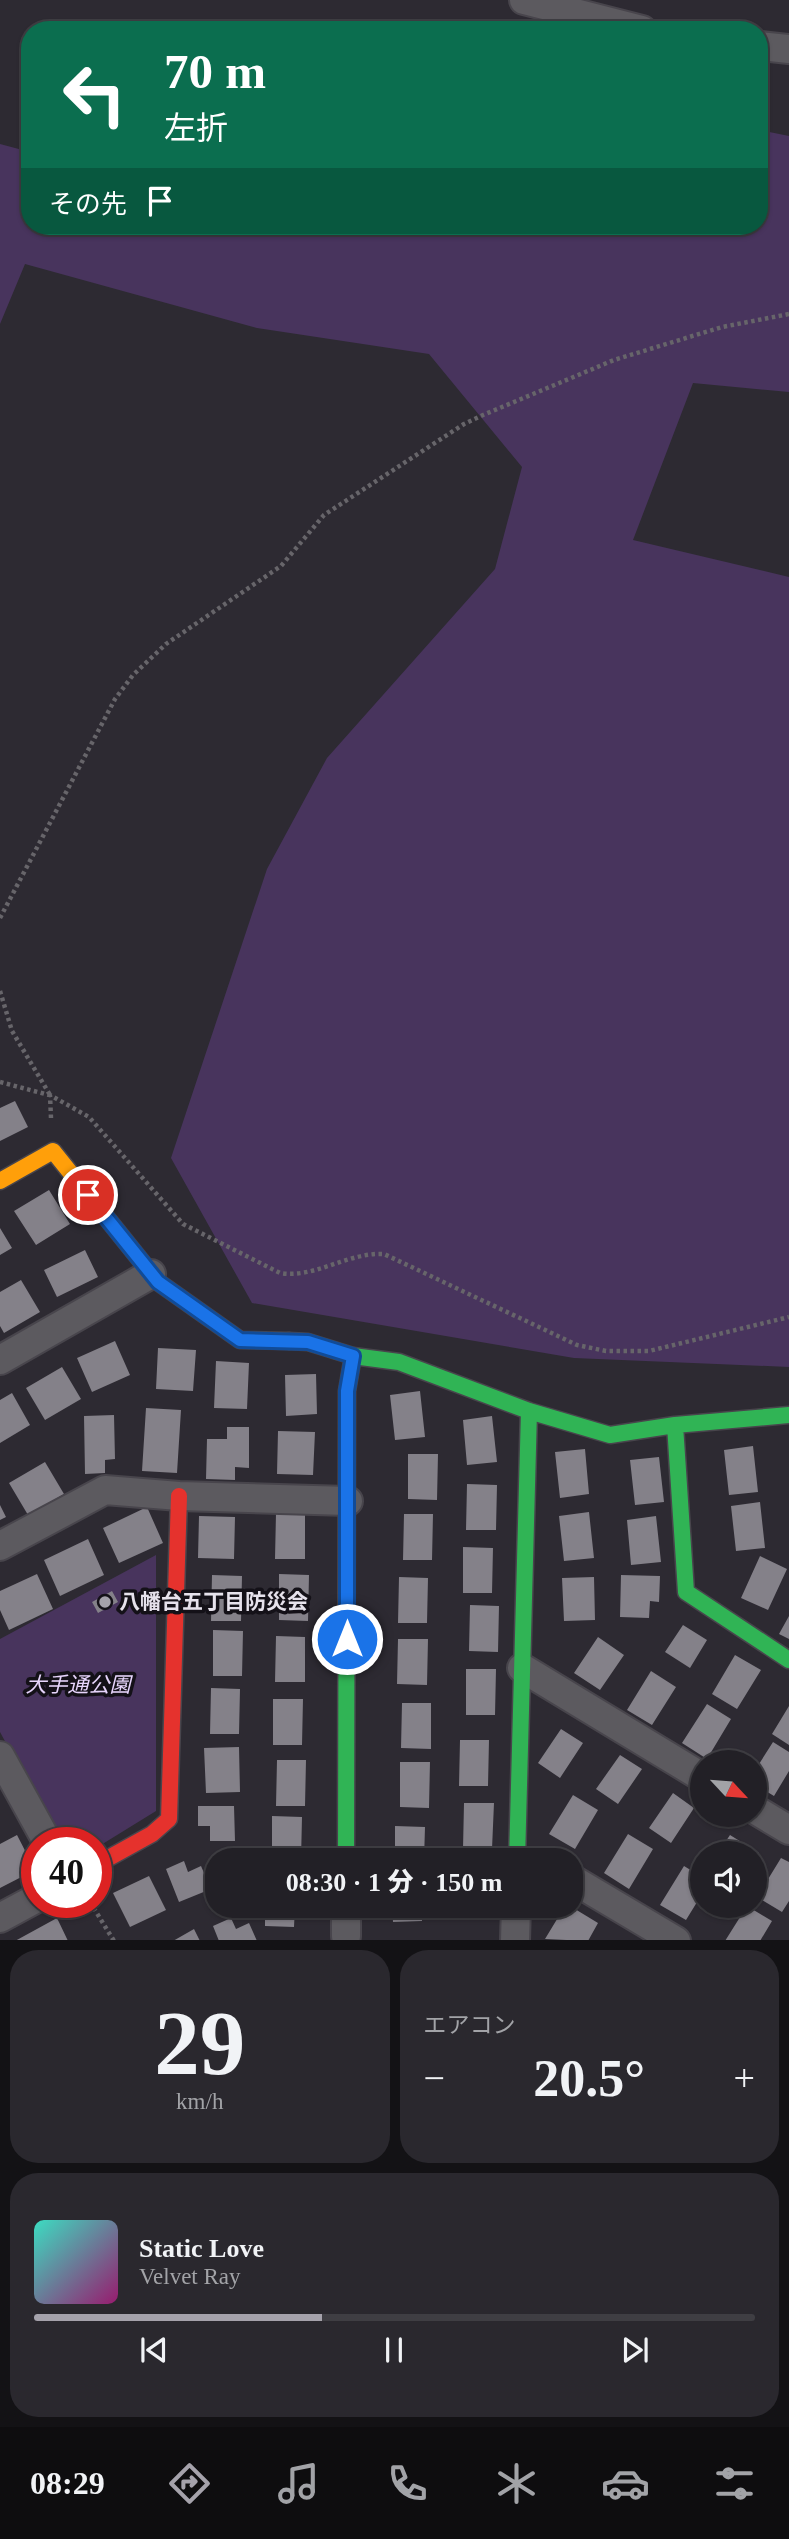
<!DOCTYPE html>
<html lang="ja">
<head>
<meta charset="utf-8">
<style>
	:root { --surface:#222026; --page:#2a282e; --text:#f1f3f6; --muted:#a2a3a7; --line:#3f3e43; --accent:#a5a2ab }
	body { margin:0; font-family:"Times New Roman","Noto Sans JP",serif; background:var(--page); color:var(--text); height:100vh; display:flex; flex-direction:column; font-size:26px; white-space:nowrap }
	* { box-sizing:border-box; margin:0 }
	p { font-size:23px; color:var(--muted) }
	.icon { flex:none; width:38px; height:38px; fill:none; stroke:currentColor; stroke-width:2; stroke-linecap:round; stroke-linejoin:round }
	.map { position:relative; height:1940px; overflow:hidden }
	.sheet { display:flex; flex-direction:column; gap:10px; padding:10px; background:#131215; flex:1 }
	.sheet>* { flex:none }
	.top-card { position:absolute; left:21px; top:21px; width:747px; height:214px; border-radius:28px; box-shadow:0 2px 5px #0004,0 0 0 2px var(--line); background:#0b6e4f; color:#fff; overflow:hidden }
	.needle { width:46px; rotate:116deg }
	.buttons { position:absolute; left:690px; top:1750px; display:grid; gap:14px }
	.buttons a { display:grid; place-items:center; width:77px; height:77px; border-radius:50%; background:var(--surface); box-shadow:0 2px 5px #0004,0 0 0 2px var(--line); font-size:35px }
	.speed { position:absolute; left:21px; top:1827px; display:flex; gap:14px; font-size:35px; font-weight:700; text-align:center }
	.speed>* { display:grid; place-content:center; width:91px; height:91px; border-radius:50%; background:var(--surface); box-shadow:0 2px 5px #0004,0 0 0 2px var(--line); line-height:1 }
	.speed .limit { border:10px solid #d22; background:#fff; color:#111 }
	.pin { position:absolute; display:grid; place-items:center; width:60px; height:60px; color:#fff; margin:-30px; border:4px solid #fff; border-radius:50%; box-shadow:0 2px 7px #0007 }
	.me { position:absolute; width:77px; margin:-38px; rotate:0deg; stroke-linejoin:round; filter:drop-shadow(0 0 5px #0008) }
	.turn { display:flex; align-items:center; gap:24px; height:147px; padding:0 28px; font-size:32px }
	.turn .icon { width:91px; height:91px; stroke-width:2.5 }
	.turn b { display:block; font-size:49px; line-height:60px }
	.then { display:flex; align-items:center; height:66px; padding:0 28px; background:#0003; gap:14px; font-size:26px }
	.big { font-size:52px; font-weight:800; line-height:1.1 }
	.sheet .card { flex:1; display:flex; flex-direction:column; justify-content:center; gap:10px; min-width:0; padding:0 24px; border-radius:28px; background:var(--page) }
	.sheet .dial { align-items:center; gap:0 }
	.dial b { font-size:91px; line-height:1 }
	.song { display:flex; align-items:center; gap:21px }
	.cover { width:84px; height:84px; border-radius:10px; background:linear-gradient(135deg,hsl(170 70% 55%),hsl(320 70% 35%)) }
	.played { height:7px; border-radius:4px; background:linear-gradient(90deg,var(--accent) 40%,var(--line) 40%) }
	.keys { display:flex; justify-content:space-around; direction:ltr }
	.heat { display:flex; justify-content:space-between; align-items:center; font-size:38px; direction:ltr }
	.sheet .tiles { flex:1; display:grid; gap:10px; grid-template-columns:1fr 1fr }
	.card:last-child { grid-column:span 2 }
	.trip { position:absolute; left:205px; top:1848px; width:378px; height:70px; border-radius:28px; background:var(--surface); box-shadow:0 2px 5px #0004,0 0 0 2px var(--line); font-weight:800; line-height:70px; text-align:center }
	.tab-bar { display:flex; height:112px; justify-content:space-around; align-items:center; background:#0e0d0f; color:var(--muted) }
	.tab-bar .icon { width:49px; height:49px }
	.tab-bar .selected { color:var(--accent) }
	.tab-bar b { font-size:32px; color:var(--text) }
	.map>svg:first-child { display:block }
	.green { fill:#48345d }
	.building { fill:#848189 }
	.lines { fill:none; stroke-linecap:round; stroke-linejoin:round }
	.street-casing { stroke:#48454c; stroke-width:32 }
	.fast-casing { stroke:#48454c; stroke-width:19 }
	.slow-casing { stroke:#48454c; stroke-width:19 }
	.jam-casing { stroke:#48454c; stroke-width:19 }
	.path { stroke:#67656a; stroke-width:4.5; stroke-dasharray:3.5 3.5; stroke-linecap:butt }
	.street { stroke:#5c5a5f; stroke-width:28 }
	.fast { stroke:#30b455; stroke-width:16 }
	.slow { stroke:#ff9f0a; stroke-width:16 }
	.jam { stroke:#e5322d; stroke-width:16 }
	.route-casing { stroke:#114b97; stroke-width:18 }
	.route { stroke:#1a73e8; stroke-width:12 }
	.poi-dot { fill:#a5a2ab; stroke:#141118; stroke-width:2.5 }
	.labels { text-anchor:middle; dominant-baseline:central; stroke-width:7; stroke-linejoin:round; paint-order:stroke }
	.poi-label { font-size:21px; font-weight:bold; fill:#e6e2ec; stroke:#141118; text-anchor:start }
	.park-label { font-size:21px; font-style:italic; fill:#e7d5fc; stroke:#141118 }
</style>
</head>
<body>
<div class="map">
<svg width="789" height="1941" viewBox="0 0 789 1941">
	<rect width="100%" height="100%" fill="#2d2a32"/>
	<path class="green" d="M760,130l29,6v256l-96,-9 -60,157 156,37v790l-215,-9 -322,-55 -81,-145 96,-289 60,-111 168,-189 27,-102 -93,-113 -172,-26 -232,-64 -25,60v-180l30,8v74h730z
		M156,1555v256l-60,37v-5h-36l-60,-111v-93z"/>
	<path class="building" d="M15,1101l13,26 -28,14v-33z
		M49,1190l21,34 -34,21 -22,-34z
		M0,1228l12,20 -12,7z
		M85,1250l13,27 -41,20 -13,-27z
		M21,1280l19,32 -36,21 -4,-7v-34z
		M115,1341l15,34 -38,17 -15,-34z
		M158,1348l38,2 -3,41 -37,-2z
		M216,1361l33,2 -2,46 -33,-1z
		M62,1367l19,32 -36,21 -19,-32z
		M316,1374l1,40 -31,2 -1,-41z
		M420,1391l5,46 -30,3 -5,-45z
		M12,1393l18,32 -30,18v-43z
		M146,1408l35,2 -4,63 -35,-2z
		M114,1415l1,44 -10,1v13l-20,1 -1,-58z
		M492,1416l5,46 -30,3 -4,-45z
		M227,1427h22v41l-14,-1v13l-29,-1 1,-40h20z
		M278,1431l37,1 -2,43 -36,-1z
		M753,1446l5,46 -29,3 -5,-45z
		M585,1449l4,45 -29,4 -5,-46z
		M408,1454h30l-1,46 -29,-1z
		M659,1457l5,45 -29,3 -5,-45z
		M45,1462l19,32 -36,21 -19,-32z
		M467,1484l30,1 -1,45h-30z
		M760,1502l5,46 -29,3 -5,-45z
		M0,1505l6,12 -6,3z
		M147,1507l16,36 -44,20 -16,-35z
		M589,1512l5,46 -30,3 -5,-45z
		M276,1513h29v46h-30z
		M404,1514h29l-1,46h-29z
		M199,1516l36,1 -1,42 -36,-1z
		M656,1516l5,46 -30,3 -4,-45z
		M88,1539l16,36 -44,21 -16,-36z
		M463,1547l30,1 -1,45h-29z
		M760,1556l27,13 -19,41 -27,-12z
		M37,1574l16,35 -44,21 -9,-20v-19z
		M279,1574l30,1 -1,46 -29,-1z
		M212,1575l30,1 -1,45h-30z
		M621,1575l39,1 -1,26 -9,-1 -1,17 -29,-1z
		M399,1577l29,1 -1,45h-29z
		M594,1577l1,43 -31,1 -2,-43z
		M112,1591l6,11 -20,11 -6,-11z
		M470,1605l29,1 -1,46 -29,-1z
		M789,1616v23l-10,-5z
		M683,1625l24,15 -17,28 -25,-16z
		M213,1630l30,1 -1,45h-29z
		M276,1636l29,1v45h-30z
		M598,1637l26,18 -24,35 -26,-17z
		M398,1639h30l-1,46 -30,-1z
		M735,1655l26,15 -24,39 -25,-15z
		M466,1669h30l-1,46h-29z
		M651,1671l25,16 -24,38 -25,-15z
		M211,1688l29,1 -1,45h-29z
		M273,1699h30l-1,46h-29z
		M402,1703h29v46l-30,-1z
		M707,1704l24,15 -24,40 -25,-16z
		M789,1706v39l-17,-11z
		M561,1729l22,14 -23,35 -22,-15z
		M460,1740h29l-1,46h-29z
		M773,1742l16,10v19l-15,25 -20,-12v-12z
		M239,1747l1,45 -34,1 -2,-45z
		M620,1755l22,14 -24,35 -22,-15z
		M277,1760h29l-1,46h-29z
		M400,1762h30l-1,46 -29,-1z
		M673,1793l21,15 -23,35 -22,-15z
		M573,1795l25,15 -23,39 -26,-15z
		M464,1803h30l-2,46h-29z
		M198,1806h36l1,35h-25v-15h-12z
		M272,1816l30,1 -1,43h-29z
		M395,1826l30,1 -1,33h-29z
		M628,1834l25,15 -24,40 -25,-16z
		M17,1835l18,35 -35,18v-44z
		M730,1835l29,18h-41z
		M781,1858l8,4v39l-7,11 -25,-15z
		M184,1861l4,11 13,-6 10,23 -32,13 -13,-33z
		M684,1866l18,11v17l-16,26 -26,-15z
		M149,1876l17,34 -36,17 -17,-34z
		M265,1906h30l-1,21 -29,-1z
		M392,1906h29l1,15 -29,1z
		M459,1906h29v8l-29,-1z
		M565,1906h5l28,17 -10,18 -43,-2z
		M747,1906l25,15 -12,20h-35z
		M57,1918l11,23h-53z
		M231,1918l5,11 13,-6 8,18h-38l-6,-15z
		M194,1929l6,12h-27z"/>
	<g class="lines">
		<defs>
			<path id="street" d="M524,0l118,30
				M760,46l29,3
				M0,1360l151,-86
				M0,1546l105,-56 74,6 169,5
				M522,1668l180,109
				M0,1756l48,87
				M754,1809l35,21
				M570,1878l106,63
				M0,1918l37,-20
				M346,1936v-30
				M515,1941l1,-35"/>
			<path id="fast" d="M289,1341l19,1 45,14 46,6 130,49 81,24 65,-10 114,-10
				M675,1425l11,167 103,68
				M346,1860l1,-469 6,-35
				M517,1860l12,-449"/>
			<path id="slow" d="M0,1181l53,-30 105,131 82,58 49,1"/>
			<path id="jam" d="M96,1865l56,-31 17,-15 10,-323"/>
		</defs>
		<use href="#street" class="street-casing"/>
		<use href="#fast" class="fast-casing"/>
		<use href="#slow" class="slow-casing"/>
		<use href="#jam" class="jam-casing"/>
		<path class="path" d="M0,918l115,-219 18,-24 33,-31 115,-78 43,-51 140,-91 19,-9 131,-55 108,-33 67,-13
			M0,991l12,40 38,64
			M0,1082l49,13
			M51,1118l-1,-23 39,22 94,107 97,49c34,6 68,-21 104,-19l193,91 29,6h43l140,-34
			M90,1902l24,39"/>
		<use href="#street" class="street"/>
		<use href="#fast" class="fast"/>
		<use href="#slow" class="slow"/>
		<use href="#jam" class="jam"/>
	</g>
	<g class="lines">
		<defs>
			<path id="route" d="M88,1195l70,87 82,58 68,2 45,14 -6,35v248"/>
		</defs>
		<use href="#route" class="route-casing"/>
		<use href="#route" class="route"/>
	</g>
	<circle class="poi-dot" cx="105" cy="1602" r="7"/>
	<g class="labels">
		<g class="poi-label">
			<text x="119" y="1602">八幡台五丁目防災会</text>
		</g>
		<g class="park-label">
			<text x="78" y="1685">大手通公園</text>
		</g>
	</g>
</svg>
<div class="buttons">
<a><svg class="needle" viewBox="-14 -14 28 28"><path d="M0-13l5 13h-10z" fill="#e53935"/><path d="M0 13l5-13h-10z" fill="#a2a3a7"/></svg></a>
<a><svg class="icon" aria-label="sound" viewBox="0 0 24 24"><path d="M4 9h4l5-4v14l-5-4H4zM17 9q2 3 0 6"/></svg></a>
</div>
<div class="speed"><div class="limit">40</div></div>
<div class="pin" style="left:88px;top:1195px;background:#d93025"><svg class="icon" aria-label="arrive" viewBox="0 0 24 24"><path d="M6 21V4h12l-3 4 3 4H6"/></svg></div>
<svg class="me" style="left:347px;top:1639px" viewBox="-20 -20 40 40"><circle r="17" fill="#1a73e8" stroke="#fff" stroke-width="3"/><path d="M0-11L8 9 0 5-8 9z" fill="#fff"/></svg>
<div class="trip">08:30 · 1 分 · 150 m</div>
<div class="top-card">
<div class="turn"><svg class="icon" aria-label="left" viewBox="0 0 24 24"><path d="M17 20v-9H6M10 6l-5 5 5 5"/></svg><div><b>70 m</b>左折</div></div>
<div class="then">その先<svg class="icon" aria-label="arrive" viewBox="0 0 24 24"><path d="M6 21V4h12l-3 4 3 4H6"/></svg></div>
</div>
</div>
<section class="sheet">
<div class="tiles">
<div class="card dial"><b>29</b><p>km/h</p></div>
<div class="card"><p>エアコン</p>
<div class="heat"><a>−</a><b class="big">20.5°</b><a>+</a></div>
</div>
<div class="card">
<div class="song"><i class="cover"></i><div><b>Static Love</b><p>Velvet Ray</p></div></div>
<div class="played"></div>
<div class="keys"><svg class="icon" aria-label="previous" viewBox="0 0 24 24"><path d="M18 5L8 12l10 7zM5 5v14"/></svg><svg class="icon" aria-label="pause" viewBox="0 0 24 24"><path d="M8 5v14M16 5v14"/></svg><svg class="icon" aria-label="next" viewBox="0 0 24 24"><path d="M6 5l10 7-10 7zM19 5v14"/></svg></div>
</div>
</div>
</section>
<nav class="tab-bar">
<b>08:29</b>
<svg class="icon selected" aria-label="directions" viewBox="0 0 24 24"><path d="M12 3l9 9-9 9-9-9zM9 14v-3h6M13 9l2 2-2 2"/></svg>
<svg class="icon" aria-label="music" viewBox="0 0 24 24"><path d="M9 18V5l10-2v13"/><circle cx="6" cy="18" r="3"/><circle cx="16" cy="16" r="3"/></svg>
<svg class="icon" aria-label="phone" viewBox="0 0 24 24"><path d="M5 4h4l2 5-3 2q2 4 5 5l2-3 5 2v4C11 20 4 13 5 4z"/></svg>
<svg class="icon" aria-label="climate" viewBox="0 0 24 24"><path d="M12 3v18M4 7l16 10M4 17L20 7"/></svg>
<svg class="icon" aria-label="car" viewBox="0 0 24 24"><path d="M5 17H2v-5l4-1 3-4h7l3 4 3 1v5h-3M9 17h6M6 11h13"/><circle cx="7" cy="17" r="2"/><circle cx="17" cy="17" r="2"/></svg>
<svg class="icon" aria-label="filters" viewBox="0 0 24 24"><path d="M4 7h16M4 17h16"/><circle cx="9" cy="7" r="2"/><circle cx="15" cy="17" r="2"/></svg>
</nav>
</body>
</html>
